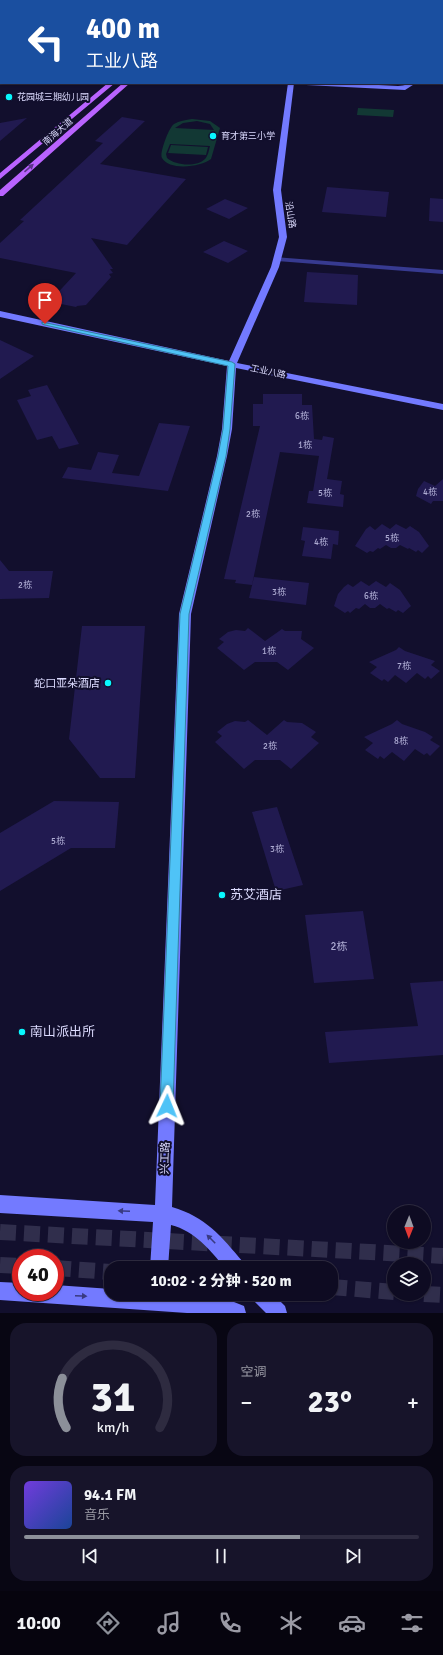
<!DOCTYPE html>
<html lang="zh">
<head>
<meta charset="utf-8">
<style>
	:root { --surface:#0e0b22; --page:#17142a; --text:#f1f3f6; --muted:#9b9ba5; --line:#2e2b40; --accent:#8c9099 }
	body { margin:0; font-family:Signika,"Noto Sans SC",sans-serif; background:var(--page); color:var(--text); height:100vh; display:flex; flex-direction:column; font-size:15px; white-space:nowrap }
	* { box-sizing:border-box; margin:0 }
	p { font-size:13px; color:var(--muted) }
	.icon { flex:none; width:22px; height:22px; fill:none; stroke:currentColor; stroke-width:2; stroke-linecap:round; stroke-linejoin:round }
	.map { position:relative; height:1313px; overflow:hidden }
	.panel { display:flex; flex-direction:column; gap:10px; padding:10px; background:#080613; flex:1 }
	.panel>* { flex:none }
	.top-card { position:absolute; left:0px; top:0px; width:443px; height:84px; box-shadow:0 1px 3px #0004,0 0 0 1px var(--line); background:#1a4fa0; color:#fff; overflow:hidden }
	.needle { width:26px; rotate:181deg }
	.fabs { position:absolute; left:387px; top:1205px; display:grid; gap:8px }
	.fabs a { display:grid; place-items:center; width:44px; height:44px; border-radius:50%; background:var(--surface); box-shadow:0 1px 3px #0004,0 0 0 1px var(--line); font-size:20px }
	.speed { position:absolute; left:12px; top:1249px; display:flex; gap:8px; font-size:20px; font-weight:700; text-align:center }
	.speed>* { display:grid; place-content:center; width:52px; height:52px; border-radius:50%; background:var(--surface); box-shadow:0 1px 3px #0004,0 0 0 1px var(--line); line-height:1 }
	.speed .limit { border:6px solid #d22; background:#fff; color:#111 }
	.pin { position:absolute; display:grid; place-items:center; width:34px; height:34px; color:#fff; margin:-41px -17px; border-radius:50% 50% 50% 0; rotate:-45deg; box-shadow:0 0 4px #0007 }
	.pin .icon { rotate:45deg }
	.me { position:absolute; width:44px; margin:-22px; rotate:2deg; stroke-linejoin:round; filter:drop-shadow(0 0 3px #0008) }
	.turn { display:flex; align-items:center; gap:14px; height:84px; padding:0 20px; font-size:18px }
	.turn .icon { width:52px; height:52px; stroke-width:2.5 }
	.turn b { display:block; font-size:28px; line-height:34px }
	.big { font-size:30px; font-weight:800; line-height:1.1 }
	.panel .card { flex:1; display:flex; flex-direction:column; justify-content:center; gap:6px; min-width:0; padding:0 14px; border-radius:16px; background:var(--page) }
	.panel .dial { align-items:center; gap:0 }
	.dial svg { height:104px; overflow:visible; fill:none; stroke:var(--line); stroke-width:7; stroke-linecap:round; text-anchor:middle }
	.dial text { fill:var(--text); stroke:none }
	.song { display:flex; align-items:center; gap:12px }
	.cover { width:48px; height:48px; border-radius:6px; background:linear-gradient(135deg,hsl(260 70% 55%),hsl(220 70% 35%)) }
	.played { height:4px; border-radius:2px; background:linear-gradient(90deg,var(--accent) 70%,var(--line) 70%) }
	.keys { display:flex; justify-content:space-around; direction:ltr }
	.heat { display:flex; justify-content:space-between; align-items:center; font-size:22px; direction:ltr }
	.panel .tiles { flex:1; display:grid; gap:10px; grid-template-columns:1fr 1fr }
	.card:last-child { grid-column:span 2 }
	.trip { position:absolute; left:104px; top:1261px; width:234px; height:40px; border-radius:16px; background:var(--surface); box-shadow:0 1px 3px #0004,0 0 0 1px var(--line); font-weight:800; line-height:40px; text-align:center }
	.tab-bar { display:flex; height:64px; justify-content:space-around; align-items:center; background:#06040e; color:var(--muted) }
	.tab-bar .icon { width:28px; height:28px }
	.tab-bar .active { color:var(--accent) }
	.tab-bar b { font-size:18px; color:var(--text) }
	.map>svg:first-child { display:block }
	.green { fill:#123834; fill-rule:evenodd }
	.building { fill:#211a50 }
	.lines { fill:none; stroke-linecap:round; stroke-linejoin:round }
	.highway-tunnel { stroke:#302e4c; stroke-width:16; stroke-dasharray:16 8; stroke-linecap:butt }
	.street { fill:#373a90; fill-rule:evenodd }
	.secondary { fill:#737aff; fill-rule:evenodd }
	.primary { fill:#b963ff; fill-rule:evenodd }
	.oneway { fill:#5d358c }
	.oneway2 { fill:#393a81 }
	.route { fill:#4fc3f7; stroke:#337fa1 }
	.poi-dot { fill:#08f8ff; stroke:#120f2d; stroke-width:1.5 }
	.labels { text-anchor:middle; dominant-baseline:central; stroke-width:4; stroke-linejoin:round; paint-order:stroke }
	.far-poi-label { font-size:9px; fill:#dddcff; stroke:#120f2d; text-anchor:start }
	.far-street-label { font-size:9px; fill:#dddcff; stroke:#120f2d }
	.number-label { font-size:9px; fill:#aeacd3 }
	.poi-label { font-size:11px; fill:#dddcff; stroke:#120f2d; text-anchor:end }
	.near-number-label { font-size:11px; fill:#aeacd3 }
	.street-label { font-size:11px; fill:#dddcff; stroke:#120f2d }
	.near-poi-label { font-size:13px; fill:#dddcff; stroke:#120f2d; text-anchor:start }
</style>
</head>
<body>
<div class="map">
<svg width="443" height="1313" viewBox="0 0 443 1313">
	<rect width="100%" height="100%" fill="#120f2d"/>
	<path class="green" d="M358,108l36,2 -1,7 -36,-2z
		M192,119l18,2 10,7 -9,31c-10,8 -42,12 -49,-1 -3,-4 7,-31 12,-34 5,-3 12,-4 18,-5zM197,121l13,3 4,6 -39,-2 8,-5zM170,144l40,2c-1,4 -2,10 -5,13 -8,8 -29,7 -38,-1l-1,-4z
		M171,145l37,2 -2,8 -38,-2z"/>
	<path class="building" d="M122,117l23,4 -45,43 86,15 -59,66 -36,-7 22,31h-3l3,4 -4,1 2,3 -25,28 -9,1 -1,1 -20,-4 2,-1 -7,-2 25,-27 -76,-15v-15l24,-22 -4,-1 83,-77 -8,-2z
		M27,118l-27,23v-18z
		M327,187l62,5 -3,25 -64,-5z
		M430,198l13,1v23l-14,-1z
		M225,199l23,9 -19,11 -23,-10z
		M224,241l24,10 -20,12 -25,-11z
		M307,272l51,3 -1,30 -53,-3z
		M0,340l34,16 -34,23z
		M47,385l32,59 -20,5 -7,-13 -15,4 -20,-40 14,-4 -3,-6z
		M263,394h39v11h10l2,34 8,1 1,-4 11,2 -7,41 15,2 -2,13 4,1 -1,12 -36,-4 2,-12h4l6,-35 -39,-4 -28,133 -17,-2 1,-3 -12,-1 36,-153h-7v-22h10z
		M159,423l31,3 -22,65 -106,-13 6,-11 23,3 7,-18 21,3 -7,18 27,3z
		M443,479v22h-10l-2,3 -15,-8 2,-7 6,-8 11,5z
		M382,524l8,5 6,-5 10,5 4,-3 9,6 10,14 -7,7 -4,-3 -2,2 -7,-4 -1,1 -8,-4 -4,3h-5l-5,-3 -6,4 -2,-1 -5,4 -3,-1 -3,2 -12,-7 11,-17 4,-3 5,4z
		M303,527l36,4 -1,14 -5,-1 -2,15 -29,-3 3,-15 -4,-1z
		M0,560l9,11h44l-4,27 -49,1z
		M254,577l55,6 -3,22 -57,-7z
		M361,581l8,5 7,-5 10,6 4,-4 10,7 11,16 -8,7 -5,-3 -2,2 -7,-4 -2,1 -7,-5 -5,4h-5l-5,-4 -6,5 -3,-1 -6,5 -2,-2 -3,2 -11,-7 4,-12 6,-7 4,-3 5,3z
		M82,626h63l-10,152h-35l-31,-39z
		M248,628l17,13 17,-12 3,2h17l-1,8 13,9 -26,22 -11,-8h-22l-11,8 -27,-22 7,-6 -5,-3 9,-7 8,-2 9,1z
		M399,647l6,4 30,10 -4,4 9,6 -9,8 -3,-3 -3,3 -8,-6 -11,10 -11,-8 -7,7 -4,-3 -2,2 -12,-8 7,-6 -8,-5 27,-12z
		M248,720l19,15 17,-15 3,2 15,1 14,9 -5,5 8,6 -28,26 -11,-9h-25l-11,9 -29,-27 7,-6 -5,-4 10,-8 8,-3 10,1z
		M397,720l5,4 23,8 8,5 -3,3 10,6 -10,10 -3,-3 -3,2 -9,-6 -11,12 -12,-9 -8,7 -4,-3 -2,3 -13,-9 8,-7 -9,-6 28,-13z
		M54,801l65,1 -4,46h-44l-71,43v-58z
		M277,807l26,78 -27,6 -24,-79z
		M363,911l11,68 -60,4 -9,-68z
		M443,981v74l-114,8 -4,-31 93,-6 -8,-43z"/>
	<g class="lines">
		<path class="highway-tunnel" d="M0,1232l443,24
			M0,1265l21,1
			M55,1268l56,4
			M331,1287l63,5
			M424,1294l19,1"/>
		<path class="street" d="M274,257l169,13v4l-166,-13h-3z"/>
		<path class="secondary" d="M0,0h7l1,1h-7z
			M17,0h8l-9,1z
			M442,61h1l-1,5z
			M288,83h6l-13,107 6,47 -8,30 -42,96 206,41v6l-207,-42 -4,61 -5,27 -36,158 -19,593c34,10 49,29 71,55l3,6h-21c-15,-18 -30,-37 -54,-43l-3,43h-18l3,-46 -153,-9v-18l155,10 24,-591 38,-158 5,-27 5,-63 -227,-49v-6l229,50 42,-94 8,-30 -6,-47z
			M303,83h37l58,3c7,0 11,-3 18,-3l-11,7 -99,-5z
			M0,1282l21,1v9h34v-7l56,4v5h70l25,2 18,2 20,8 2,7h-59l-187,-13z
			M252,1294h21l12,12 2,7h-21l-12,-12z"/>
		<path class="primary" d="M218,0h7l-8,1z
			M229,0h8l-9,1z
			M108,83h7l-115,96v-6z
			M123,83h7l-127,113h-3v-6z"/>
	</g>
	<defs><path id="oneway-solid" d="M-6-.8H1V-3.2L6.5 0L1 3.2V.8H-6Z"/></defs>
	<use class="oneway" href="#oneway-solid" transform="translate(29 168) rotate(-41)"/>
	<g class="oneway2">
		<use href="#oneway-solid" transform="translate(124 1211) rotate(-177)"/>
		<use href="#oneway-solid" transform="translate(211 1239) rotate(-135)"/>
		<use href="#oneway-solid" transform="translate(81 1296) rotate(3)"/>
	</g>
	<path class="route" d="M42,322l190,40 3,2 -5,65 -4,27 -37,158 -16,492 -2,5 -4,1 -5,-1 -2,-5 20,-492 38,-158 5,-27 5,-63 -183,-41 -3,-1z"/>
	<g class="poi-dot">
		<circle cx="9" cy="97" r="4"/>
		<circle cx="213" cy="136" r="4"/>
		<circle cx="108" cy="683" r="4"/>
		<circle cx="222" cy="895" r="4"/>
		<circle cx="22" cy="1032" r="4"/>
	</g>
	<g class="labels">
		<g class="far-poi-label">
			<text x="17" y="97">花园城三期幼儿园</text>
			<text x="221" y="136">育才第三小学</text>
		</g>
		<g class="far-street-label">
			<text transform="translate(58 132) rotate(-41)">南海大道</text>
			<text transform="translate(290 215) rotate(81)">沿山路</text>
			<text transform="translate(268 372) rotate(12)">工业八路</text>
		</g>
		<g class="number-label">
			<text x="302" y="416">6栋</text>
			<text x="305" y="445">1栋</text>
			<text x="430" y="492">4栋</text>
			<text x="325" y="493">5栋</text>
			<text x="253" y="514">2栋</text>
			<text x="392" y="538">5栋</text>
			<text x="321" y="542">4栋</text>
			<text x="25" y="585">2栋</text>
			<text x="279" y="592">3栋</text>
			<text x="371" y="596">6栋</text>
			<text x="269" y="651">1栋</text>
			<text x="404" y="666">7栋</text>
			<text x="401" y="741">8栋</text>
			<text x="270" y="746">2栋</text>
			<text x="58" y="841">5栋</text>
			<text x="277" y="849">3栋</text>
		</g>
		<g class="poi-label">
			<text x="100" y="683">蛇口亚朵酒店</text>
		</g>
		<g class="near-number-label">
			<text x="339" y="946">2栋</text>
		</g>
		<g class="street-label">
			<text transform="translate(165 1158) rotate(-88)">兴工路</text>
		</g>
		<g class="near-poi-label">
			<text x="230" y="895">苏艾酒店</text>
			<text x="30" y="1032">南山派出所</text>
		</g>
	</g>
</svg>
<div class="fabs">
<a><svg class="needle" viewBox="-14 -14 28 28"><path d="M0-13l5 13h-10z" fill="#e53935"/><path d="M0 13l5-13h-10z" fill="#9b9ba5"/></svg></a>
<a><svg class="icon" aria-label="layers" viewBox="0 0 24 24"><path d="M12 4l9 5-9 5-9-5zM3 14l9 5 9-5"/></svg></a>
</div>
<div class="speed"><div class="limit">40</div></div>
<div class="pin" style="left:45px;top:324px;background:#d93025"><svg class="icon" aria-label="arrive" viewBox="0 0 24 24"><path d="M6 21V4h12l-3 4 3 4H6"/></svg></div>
<svg class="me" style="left:167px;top:1106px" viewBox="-20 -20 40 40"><path d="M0-17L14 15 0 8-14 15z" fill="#4fc3f7" stroke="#fff" stroke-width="4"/></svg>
<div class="trip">10:02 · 2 分钟 · 520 m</div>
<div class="top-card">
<div class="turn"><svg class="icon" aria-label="left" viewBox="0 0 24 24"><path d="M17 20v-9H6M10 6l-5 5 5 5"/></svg><div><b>400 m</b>工业八路</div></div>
</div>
</div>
<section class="panel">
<div class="tiles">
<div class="card dial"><svg viewBox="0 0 100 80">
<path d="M14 69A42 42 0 1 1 86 69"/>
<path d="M14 69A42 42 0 0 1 11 31" stroke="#8c9099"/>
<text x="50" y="56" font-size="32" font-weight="700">31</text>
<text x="50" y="72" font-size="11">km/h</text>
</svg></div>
<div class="card"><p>空调</p>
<div class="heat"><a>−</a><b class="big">23°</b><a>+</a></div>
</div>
<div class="card">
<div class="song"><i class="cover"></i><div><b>94.1 FM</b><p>音乐</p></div></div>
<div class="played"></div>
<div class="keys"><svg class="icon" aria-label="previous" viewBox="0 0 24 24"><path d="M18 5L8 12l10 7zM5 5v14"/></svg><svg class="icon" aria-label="pause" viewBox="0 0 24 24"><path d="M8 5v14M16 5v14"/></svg><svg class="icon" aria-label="next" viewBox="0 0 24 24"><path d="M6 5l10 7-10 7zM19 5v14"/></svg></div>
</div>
</div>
</section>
<nav class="tab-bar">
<b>10:00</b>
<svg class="icon active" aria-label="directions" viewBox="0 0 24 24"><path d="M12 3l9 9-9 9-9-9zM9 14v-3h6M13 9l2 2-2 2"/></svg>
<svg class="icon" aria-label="music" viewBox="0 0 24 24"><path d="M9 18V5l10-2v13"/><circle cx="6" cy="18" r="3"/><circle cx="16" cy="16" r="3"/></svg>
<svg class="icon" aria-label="phone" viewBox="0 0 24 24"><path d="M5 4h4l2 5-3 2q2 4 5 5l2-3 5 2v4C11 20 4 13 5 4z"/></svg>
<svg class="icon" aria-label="climate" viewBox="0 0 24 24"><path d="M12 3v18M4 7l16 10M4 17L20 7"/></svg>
<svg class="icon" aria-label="car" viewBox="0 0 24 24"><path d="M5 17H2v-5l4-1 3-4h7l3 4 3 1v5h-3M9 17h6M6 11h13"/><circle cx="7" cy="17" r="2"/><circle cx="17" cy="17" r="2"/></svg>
<svg class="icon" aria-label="filters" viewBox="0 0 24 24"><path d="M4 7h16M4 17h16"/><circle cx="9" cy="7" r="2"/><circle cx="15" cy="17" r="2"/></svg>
</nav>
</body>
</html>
